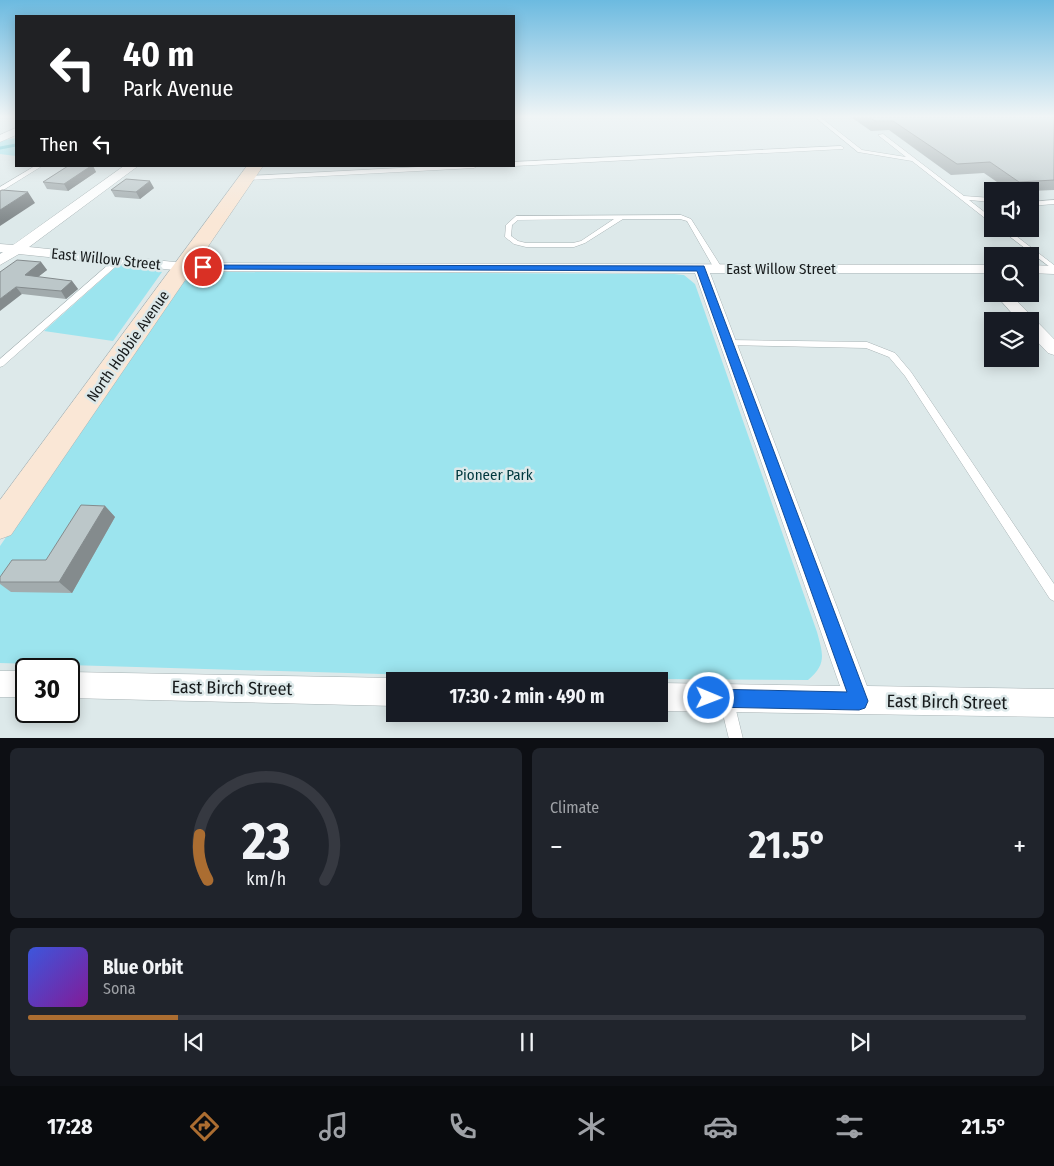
<!DOCTYPE html>
<html lang="en">
<head>
<meta charset="utf-8">
<style>
	:root { --surface:#171b24; --page:#20242c; --text:#f1f3f6; --muted:#9ea1a6; --line:#363941; --accent:#ab6d31 }
	body { margin:0; font-family:"Fira Sans Condensed",sans-serif; background:var(--page); color:var(--text); height:100vh; display:flex; flex-direction:column; font-size:19px; white-space:nowrap }
	* { box-sizing:border-box; margin:0 }
	p { font-size:16px; color:var(--muted) }
	.icon { flex:none; width:28px; height:28px; fill:none; stroke:currentColor; stroke-width:2; stroke-linecap:round; stroke-linejoin:round }
	.map { position:relative; height:738px; overflow:hidden }
	.side { display:flex; flex-direction:column; gap:10px; padding:10px; background:#0d0f14; flex:1 }
	.side>* { flex:none }
	.banner { position:absolute; left:15px; top:15px; width:500px; height:152px; border-radius:0px; box-shadow:0 2px 12px #0003; background:#202124; color:#fff; overflow:hidden }
	.buttons { position:absolute; left:984px; top:182px; display:grid; gap:10px }
	.buttons a { display:grid; place-items:center; width:55px; height:55px; border-radius:0px; background:var(--surface); box-shadow:0 2px 12px #0003; font-size:25px }
	.speed { position:absolute; left:15px; top:658px; display:flex; gap:10px; font-size:25px; font-weight:700; text-align:center }
	.speed>* { display:grid; place-content:center; width:65px; height:65px; border-radius:50%; background:var(--surface); box-shadow:0 2px 12px #0003; line-height:1 }
	.speed .limit { border:2px solid #111; border-radius:8px; background:#fff; color:#111 }
	.pin { position:absolute; display:grid; place-items:center; width:42px; height:42px; color:#fff; margin:-21px; border:2px solid #fff; border-radius:50%; box-shadow:0 1px 5px #0007 }
	.me { position:absolute; width:55px; margin:-28px; rotate:91deg; stroke-linejoin:round; filter:drop-shadow(0 0 4px #0008) }
	.turn { display:flex; align-items:center; gap:18px; height:105px; padding:0 25px; font-size:22px }
	.turn .icon { width:65px; height:65px; stroke-width:2.5 }
	.turn b { display:block; font-size:35px; line-height:42px }
	.then { display:flex; align-items:center; height:48px; padding:0 25px; background:#0003; gap:10px; font-size:19px }
	.big { font-size:38px; font-weight:700; line-height:1.1 }
	.side .tile { flex:1; display:flex; flex-direction:column; justify-content:center; gap:8px; min-width:0; padding:0 18px; border-radius:8px; background:var(--page) }
	.side .dial { align-items:center; gap:0 }
	.dial svg { height:130px; overflow:visible; fill:none; stroke:var(--line); stroke-width:7; stroke-linecap:round; text-anchor:middle }
	.dial text { fill:var(--text); stroke:none }
	.song { display:flex; align-items:center; gap:15px }
	.cover { width:60px; height:60px; border-radius:8px; background:linear-gradient(135deg,hsl(230 70% 55%),hsl(290 70% 35%)) }
	.played { height:5px; border-radius:2px; background:linear-gradient(90deg,var(--accent) 15%,var(--line) 15%) }
	.keys { display:flex; justify-content:space-around; direction:ltr }
	.heat { display:flex; justify-content:space-between; align-items:center; font-size:28px; direction:ltr }
	.side .tiles { flex:1; display:grid; gap:10px; grid-template-columns:1fr 1fr }
	.tile:last-child { grid-column:span 2 }
	.trip { position:absolute; left:386px; top:672px; width:282px; height:50px; border-radius:0px; background:var(--surface); box-shadow:0 2px 12px #0003; font-weight:700; line-height:50px; text-align:center }
	.tab-bar { display:flex; height:80px; justify-content:space-around; align-items:center; background:#090b0e; color:var(--muted) }
	.tab-bar .icon { width:35px; height:35px }
	.tab-bar .selected { color:var(--accent) }
	.tab-bar b { font-size:22px; color:var(--text) }
	.map>svg:first-child { display:block }
	.green { fill:#9ce4ee }
	.lines { fill:none; stroke-linecap:round; stroke-linejoin:round }
	.stream { stroke:#53c4d3; stroke-width:3 }
	.lane-casing { stroke:#a9b4b6; stroke-width:1 }
	.street-casing { stroke:#a9b4b6; stroke-width:1 }
	.secondary-casing { stroke:#a9b4b6; stroke-width:1 }
	.lane { fill:#fff; fill-rule:evenodd }
	.street { fill:#fff; fill-rule:evenodd }
	.secondary { fill:#fae7d6; fill-rule:evenodd }
	.wall { fill:#a2abad }
	.shaded-wall { fill:#848b8d }
	.building { fill:#bcc7c9; stroke:#848b8d }
	.route { fill:#1a73e8; stroke:#114b97 }
	.labels { text-anchor:middle; dominant-baseline:central; stroke-width:5; stroke-linejoin:round; paint-order:stroke }
	.street-label { font-size:15px; fill:#171b1c; stroke:#dde9ea }
	.park-label { font-size:15px; fill:#00383e; stroke:#dde9ea }
	.near-street-label { font-size:18px; fill:#171b1c; stroke:#dde9ea }
</style>
</head>
<body>
<div class="map">
<svg width="1054" height="739" viewBox="0 0 1054 739">
	<rect width="100%" height="100%" fill="#dde9ea"/>
	<path class="green" d="M16,138v18l-16,-2v-13z
		M118,265l37,3 7,4 -49,69 -69,-10z
		M227,272l447,2 10,1 11,9 122,348c6,22 10,32 -9,48l-291,-2 -517,-15v-117l181,-263 18,-9z"/>
	<g class="lines">
		<path class="stream" d="M0,148l16,-3"/>
		<defs>
			<path id="lane" d="M815,117h5l42,33 44,7 -28,-22 5,-1 81,62 28,2v4l-23,-2 23,18v5l-2,-1 -78,-61 -54,-9z
				M841,146l3,2 -1,1 -329,17v-4z
				M35,166h7l-42,26v-5z
				M437,166h40l-3,2 -227,12 -3,-2 3,-2z
				M1054,200v4l-24,2v-4z
				M681,215l10,4 31,49 -1,2h-6l-28,-49 -7,-2h-57l-38,24 -11,4h-48l-12,-3 -9,-7 1,-12 10,-9zM614,219l-33,22 -8,2h-47l-8,-2 -7,-5 1,-11 6,-5z
				M1000,229h7l47,36v5z
				M116,258h6l1,2 -120,106 -3,1v-8z
				M728,340l139,2 28,11 16,19 143,212v17l-4,-2 -145,-223 -16,-19 -23,-9 -141,-3 -1,-2z
				M727,695l5,2 2,5 9,37h-14l-9,-37 2,-5z"/>
			<path id="street" d="M16,128v7l-16,7v-7z
				M124,166h14l-109,81 155,16 808,2v8h-282l157,413 187,3v28l-394,-6v-28l180,3 -145,-413 -511,-2 -165,-17 -19,11v-11l3,-2h-3v-8l13,1z
				M1030,265l24,1v8l-24,-1z
				M995,294h15l44,45v16l-6,-2 -18,-19v-13h-11z
				M0,671h26v26h-26z
				M69,672l326,6 7,3h-7v25l-326,-8z"/>
			<path id="secondary" d="M247,166h16l-252,369 -11,4v-39z"/>
		</defs>
		<use href="#lane" class="lane-casing"/>
		<use href="#street" class="street-casing"/>
		<use href="#secondary" class="secondary-casing"/>
		<use href="#lane" class="lane"/>
		<use href="#street" class="street"/>
		<use href="#secondary" class="secondary"/>
	</g>
	<path class="wall" d="M851,117h203v73l-24,1h-20l-26,-18 -33,2 -62,-45 -18,1z
		M68,166h25l3,6 -28,19 -21,-2 -4,-7z
		M154,188l-14,11 -25,-2 -4,-7z
		M41,262l6,8 -9,7 34,4 6,8 -12,10 -44,-5 -22,-22z
		M105,506l10,11 -43,76 -61,-1 -11,-8v-2l46,-22z"/>
	<path class="shaded-wall" d="M91,166h2l3,6 -28,19 -4,-7z
		M150,181l4,7 -14,11 -4,-7z
		M28,192l7,11 -35,23v-16z
		M41,262l6,8 -17,13 -5,-8z
		M72,281l6,8 -12,10 -5,-8z
		M16,287l6,7 -22,17v-12z
		M105,506l10,11 -43,76 -13,-11z"/>
	<path class="building" d="M869,117h185v63l-35,2 -29,-20 -33,2 -64,-43h-18z
		M68,166h23l-27,18 -21,-2z
		M126,179l24,2 -14,11 -25,-2z
		M2,190l26,2 -28,18v-19z
		M17,260l24,2 -16,13 47,6 -11,10 -45,-4 -16,12v-27z
		M81,505l24,1 -46,76h-59v-5l12,-17h34z"/>
	<linearGradient id="sky" x2="0" y2="1"><stop stop-color="#6cbae0"/><stop offset="0.53" stop-color="#f0f5f6"/><stop offset="1" stop-color="#f0f5f6" stop-opacity="0"/></linearGradient>
	<rect width="1054" height="220" fill="url(#sky)"/>
	<path class="route" d="M199,265l505,1 164,435 -3,7 -6,2 -150,-3 -6,-2 -3,-7 3,-6 6,-3 138,3 -150,-421 -494,-2h-4z"/>
	<g class="labels">
		<g class="street-label">
			<text transform="translate(106 259) rotate(6)">East Willow Street</text>
			<text x="781" y="269">East Willow Street</text>
			<text transform="translate(128 346) rotate(-55)">North Hobbie Avenue</text>
		</g>
		<g class="park-label">
			<text x="494" y="475">Pioneer Park</text>
		</g>
		<g class="near-street-label">
			<text transform="translate(232 688) rotate(1)">East Birch Street</text>
			<text transform="translate(947 702) rotate(1)">East Birch Street</text>
		</g>
	</g>
</svg>
<div class="buttons">
<a><svg class="icon" aria-label="sound" viewBox="0 0 24 24"><path d="M4 9h4l5-4v14l-5-4H4zM17 9q2 3 0 6"/></svg></a>
<a><svg class="icon" aria-label="search" viewBox="0 0 24 24"><circle cx="10" cy="10" r="6"/><path d="M15 15l6 6"/></svg></a>
<a><svg class="icon" aria-label="layers" viewBox="0 0 24 24"><path d="M12 4l9 5-9 5-9-5zM3 14l9 5 9-5"/></svg></a>
</div>
<div class="speed"><div class="limit">30</div></div>
<div class="pin" style="left:203px;top:267px;background:#d93025"><svg class="icon" aria-label="arrive" viewBox="0 0 24 24"><path d="M6 21V4h12l-3 4 3 4H6"/></svg></div>
<svg class="me" style="left:709px;top:698px" viewBox="-20 -20 40 40"><circle r="17" fill="#1a73e8" stroke="#fff" stroke-width="3"/><path d="M0-11L8 9 0 5-8 9z" fill="#fff"/></svg>
<div class="trip">17:30 · 2 min · 490 m</div>
<div class="banner">
<div class="turn"><svg class="icon" aria-label="left" viewBox="0 0 24 24"><path d="M17 20v-9H6M10 6l-5 5 5 5"/></svg><div><b>40 m</b>Park Avenue</div></div>
<div class="then">Then<svg class="icon" aria-label="left" viewBox="0 0 24 24"><path d="M17 20v-9H6M10 6l-5 5 5 5"/></svg></div>
</div>
</div>
<section class="side">
<div class="tiles">
<div class="tile dial"><svg viewBox="0 0 100 80">
<path d="M14 69A42 42 0 1 1 86 69"/>
<path d="M14 69A42 42 0 0 1 9 41" stroke="#ab6d31"/>
<text x="50" y="56" font-size="32" font-weight="700">23</text>
<text x="50" y="72" font-size="11">km/h</text>
</svg></div>
<div class="tile"><p>Climate</p>
<div class="heat"><a>−</a><b class="big">21.5°</b><a>+</a></div>
</div>
<div class="tile">
<div class="song"><i class="cover"></i><div><b>Blue Orbit</b><p>Sona</p></div></div>
<div class="played"></div>
<div class="keys"><svg class="icon" aria-label="previous" viewBox="0 0 24 24"><path d="M18 5L8 12l10 7zM5 5v14"/></svg><svg class="icon" aria-label="pause" viewBox="0 0 24 24"><path d="M8 5v14M16 5v14"/></svg><svg class="icon" aria-label="next" viewBox="0 0 24 24"><path d="M6 5l10 7-10 7zM19 5v14"/></svg></div>
</div>
</div>
</section>
<nav class="tab-bar">
<b>17:28</b>
<svg class="icon selected" aria-label="directions" viewBox="0 0 24 24"><path d="M12 3l9 9-9 9-9-9zM9 14v-3h6M13 9l2 2-2 2"/></svg>
<svg class="icon" aria-label="music" viewBox="0 0 24 24"><path d="M9 18V5l10-2v13"/><circle cx="6" cy="18" r="3"/><circle cx="16" cy="16" r="3"/></svg>
<svg class="icon" aria-label="phone" viewBox="0 0 24 24"><path d="M5 4h4l2 5-3 2q2 4 5 5l2-3 5 2v4C11 20 4 13 5 4z"/></svg>
<svg class="icon" aria-label="climate" viewBox="0 0 24 24"><path d="M12 3v18M4 7l16 10M4 17L20 7"/></svg>
<svg class="icon" aria-label="car" viewBox="0 0 24 24"><path d="M5 17H2v-5l4-1 3-4h7l3 4 3 1v5h-3M9 17h6M6 11h13"/><circle cx="7" cy="17" r="2"/><circle cx="17" cy="17" r="2"/></svg>
<svg class="icon" aria-label="filters" viewBox="0 0 24 24"><path d="M4 7h16M4 17h16"/><circle cx="9" cy="7" r="2"/><circle cx="15" cy="17" r="2"/></svg>
<b>21.5°</b>
</nav>
</body>
</html>
